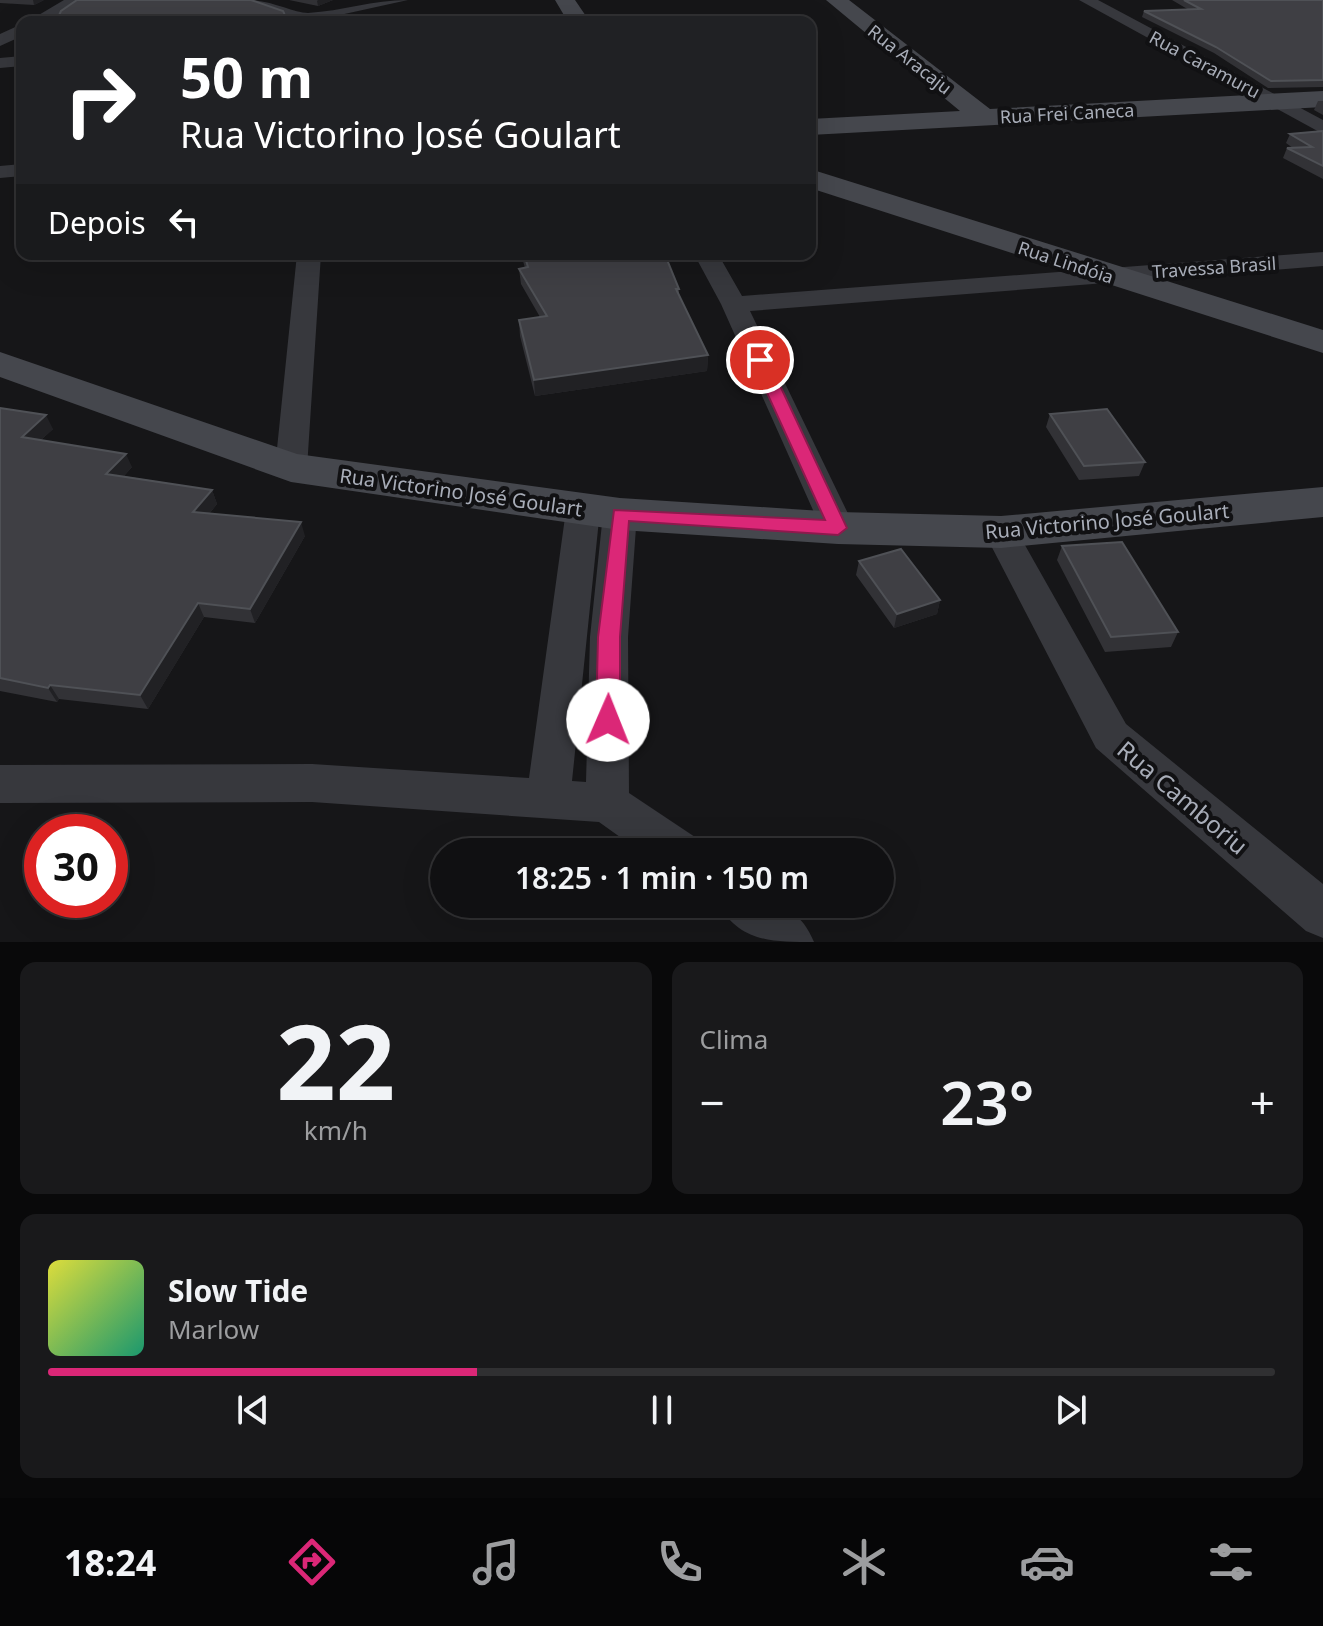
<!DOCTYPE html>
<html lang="pt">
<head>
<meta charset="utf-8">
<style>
	:root { --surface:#101012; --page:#19191b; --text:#f1f3f6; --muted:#9c9d9f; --line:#303032; --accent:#db2777 }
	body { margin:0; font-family:"Noto Sans",sans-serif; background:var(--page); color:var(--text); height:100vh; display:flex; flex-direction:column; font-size:30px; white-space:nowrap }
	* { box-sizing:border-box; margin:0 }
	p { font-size:26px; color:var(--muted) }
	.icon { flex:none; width:44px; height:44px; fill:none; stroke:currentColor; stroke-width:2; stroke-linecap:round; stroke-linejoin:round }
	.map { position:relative; height:942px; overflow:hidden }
	.details { display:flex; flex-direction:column; gap:20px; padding:20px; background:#09090a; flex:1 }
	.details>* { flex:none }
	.top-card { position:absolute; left:16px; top:16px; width:800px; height:244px; border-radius:16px; box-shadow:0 8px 32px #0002,0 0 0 2px var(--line); background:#202124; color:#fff; overflow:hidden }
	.speed { position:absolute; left:24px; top:814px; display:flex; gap:16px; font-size:40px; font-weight:700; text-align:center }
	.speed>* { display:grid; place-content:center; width:104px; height:104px; border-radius:50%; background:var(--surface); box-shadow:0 8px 32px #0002,0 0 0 2px var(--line); line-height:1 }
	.speed .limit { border:12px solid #d22; background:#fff; color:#111 }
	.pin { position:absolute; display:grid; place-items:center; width:68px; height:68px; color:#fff; margin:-34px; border:4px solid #fff; border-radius:50%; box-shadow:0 2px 8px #0007 }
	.me { position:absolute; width:88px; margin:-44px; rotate:1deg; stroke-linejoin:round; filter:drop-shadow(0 0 6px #0008) }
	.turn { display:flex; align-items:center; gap:28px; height:168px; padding:0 32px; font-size:36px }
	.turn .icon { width:104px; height:104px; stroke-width:2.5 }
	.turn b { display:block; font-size:56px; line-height:68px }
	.then { display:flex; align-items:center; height:76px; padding:0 32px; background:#0003; gap:16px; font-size:30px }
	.big { font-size:60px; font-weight:600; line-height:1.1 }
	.details .widget { flex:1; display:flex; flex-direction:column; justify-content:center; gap:12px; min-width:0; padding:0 28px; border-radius:16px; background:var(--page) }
	.details .dial { align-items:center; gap:0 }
	.dial b { font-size:104px; line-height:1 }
	.song { display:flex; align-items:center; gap:24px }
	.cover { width:96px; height:96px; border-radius:12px; background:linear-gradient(135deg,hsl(60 70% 55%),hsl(160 70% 35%)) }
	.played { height:8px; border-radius:4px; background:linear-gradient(90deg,var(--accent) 35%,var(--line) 35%) }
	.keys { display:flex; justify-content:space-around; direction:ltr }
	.heat { display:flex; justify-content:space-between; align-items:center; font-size:44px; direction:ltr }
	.details .tiles { flex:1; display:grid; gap:20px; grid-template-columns:1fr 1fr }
	.widget:last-child { grid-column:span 2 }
	.trip { position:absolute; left:430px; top:838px; width:464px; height:80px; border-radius:40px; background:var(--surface); box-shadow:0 8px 32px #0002,0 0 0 2px var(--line); font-weight:600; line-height:80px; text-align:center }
	.dock { display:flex; height:128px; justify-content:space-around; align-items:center; background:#060607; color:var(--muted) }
	.dock .icon { width:56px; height:56px }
	.dock .selected { color:var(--accent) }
	.dock b { font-size:36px; color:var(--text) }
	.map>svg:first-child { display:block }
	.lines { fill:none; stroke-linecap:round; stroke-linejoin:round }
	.street { fill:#37383d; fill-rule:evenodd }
	.secondary { fill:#45474d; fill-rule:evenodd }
	.wall { fill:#323236 }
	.shaded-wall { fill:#212124 }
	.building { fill:#3f3f44; stroke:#4f5156; stroke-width:2 }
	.route { fill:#db2777; stroke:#8e194d; stroke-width:2 }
	.labels { text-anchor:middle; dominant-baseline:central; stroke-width:8; stroke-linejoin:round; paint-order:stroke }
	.far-street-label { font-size:18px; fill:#a8adb8; stroke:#111113 }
	.street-label { font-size:20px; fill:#a8adb8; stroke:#111113 }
	.near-street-label { font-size:24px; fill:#a8adb8; stroke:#111113 }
</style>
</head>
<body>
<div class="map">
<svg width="1323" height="942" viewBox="0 0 1323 942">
	<rect width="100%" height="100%" fill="#161618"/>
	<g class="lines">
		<path class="street" d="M64,0h19l-36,22h-20z
			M247,0c24,0 46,13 61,13 34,-2 65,-13 100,-13l-100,22z
			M1079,0h19l225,120v14z
			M22,24v12l-22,10v-12z
			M22,56v10l-22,2v-10z
			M22,164v12l-22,2v-12z
			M1323,252v14l-573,45 105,217 -5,8 -12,4 -12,-4 -5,-8 -100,-224 -27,-50h24l24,42z
			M297,254h24l-14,214 -5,7 -11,3 -11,-3 -5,-7z
			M583,499l12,3 5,8 -28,271 14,1 4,-145 13,-123 5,-8 12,-4 12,4 5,8 -9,123 1,156 66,44 7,15h-61l-42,-30 -287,-20 -312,1v-38l312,-1 217,14 37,-268 5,-8z
			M1001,520l12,4 113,200 197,160v54l-17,-7 -210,-183 -112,-216 5,-8z
			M719,904c43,0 76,-8 95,38 -42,0 -75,0 -95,-38z"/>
		<path class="secondary" d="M555,0h20l15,22h-22z
			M826,0h23l141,109 333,-18v16l-513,28v-16l150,-8z
			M810,169l513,161v23l-513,-165z
			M0,352l297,102 323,44 218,14 163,4 322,-29v30l-322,31 -163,-4 -218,-14 -329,-48 -291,-105z"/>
	</g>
	<path class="wall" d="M0,0h44l-10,5 -34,-2z
		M289,0h44l-15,6z
		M1172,0h151v87l-55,1 -54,-35 -72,-36 2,-6 45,-1z
		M1318,101h5v14l-9,-5z
		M1323,131v48l-40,-21 4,-10h6l-7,-5 4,-9z
		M521,254h128l3,5 27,30v7l29,59 -1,16 -172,25 -15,-60 -1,-16 21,-3 -19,-33 -2,-15 6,-1z
		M0,408l53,21 -12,11 91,27 -8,9 88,14 5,14 -8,10 96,22 -50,87 -51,-6 -56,92 -89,-10 -2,3 -57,-11z
		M1050,414l95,48 -6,14 -60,4 -33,-53z
		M1062,546l116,86 -7,15 -66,5 -48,-92z
		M859,561l81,39 -3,14 -43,14 -38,-53z"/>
	<path class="shaded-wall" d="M33,0h11l-10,5z
		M318,0h15l-15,6 -1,-5z
		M113,19l1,3h-34z
		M708,355l-1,16 -172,25 -1,-16z
		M46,415l7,14 -24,22 -7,-14z
		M126,454l6,13 -19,21 -7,-14z
		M212,490l5,14 -18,22 -6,-14z
		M301,522l4,14 -50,87 -5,-14z
		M940,600l-3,14 -43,14 3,-14z
		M198,603l6,14 -56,92 -8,-14z
		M50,685l9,14 -2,3 -9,-14z"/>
	<path class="building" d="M77,0h174l32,11 5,10 -12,1h-165l2,-3 -33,3h-24l5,-11z
		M1184,0h139v80l-52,1 -55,-34 -72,-36 57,-2z
		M1323,131v35l-36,-18 25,-1 -22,-13z
		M524,254h125l3,5 14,-2 13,32h-3l32,66 -174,25 -15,-60 28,-4 -28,-47 9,-2z
		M0,408l46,7 -24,22 104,17 -20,20 106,16 -19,22 108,10 -51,87 -52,-6 -58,92 -90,-10 -2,3 -48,-10z
		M1107,409l38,53 -61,4 -34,-52z
		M1122,542l56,90 -67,5 -49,-91z
		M901,549l39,51 -43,14 -38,-53z"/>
	<path class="route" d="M760,355l8,5 79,168 -9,7 -209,-14 -9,116v83l-4,7 -8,3 -8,-3 -4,-7 2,-83 16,-127 211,10 -73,-160z"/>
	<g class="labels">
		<g class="far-street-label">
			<text transform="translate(910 59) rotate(38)">Rua Aracaju</text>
			<text transform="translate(1205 64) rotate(28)">Rua Caramuru</text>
			<text transform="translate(1067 113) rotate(-3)">Rua Frei Caneca</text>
			<text transform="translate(1066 262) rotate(18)">Rua Lindóia</text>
			<text transform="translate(1214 267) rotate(-4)">Travessa Brasil</text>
		</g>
		<g class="street-label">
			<text transform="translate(461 492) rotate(8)">Rua Victorino José Goulart</text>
			<text transform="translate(1107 521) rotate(-5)">Rua Victorino José Goulart</text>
		</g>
		<g class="near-street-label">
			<text transform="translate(1183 797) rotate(40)">Rua Camboriu</text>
		</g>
	</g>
</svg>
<div class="speed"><div class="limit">30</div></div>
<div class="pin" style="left:760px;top:360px;background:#d93025"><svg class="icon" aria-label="arrive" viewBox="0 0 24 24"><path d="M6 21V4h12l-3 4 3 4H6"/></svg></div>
<svg class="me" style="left:608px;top:720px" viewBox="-20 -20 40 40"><circle r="19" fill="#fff"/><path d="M0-13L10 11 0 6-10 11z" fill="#db2777"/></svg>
<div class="trip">18:25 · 1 min · 150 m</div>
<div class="top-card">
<div class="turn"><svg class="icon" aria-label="right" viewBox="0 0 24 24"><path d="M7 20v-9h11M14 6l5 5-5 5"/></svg><div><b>50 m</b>Rua Victorino José Goulart</div></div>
<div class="then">Depois<svg class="icon" aria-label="left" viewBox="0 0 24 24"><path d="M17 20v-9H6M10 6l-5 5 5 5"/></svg></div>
</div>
</div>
<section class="details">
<div class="tiles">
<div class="widget dial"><b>22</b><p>km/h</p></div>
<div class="widget"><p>Clima</p>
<div class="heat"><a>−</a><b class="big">23°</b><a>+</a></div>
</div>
<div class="widget">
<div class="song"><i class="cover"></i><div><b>Slow Tide</b><p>Marlow</p></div></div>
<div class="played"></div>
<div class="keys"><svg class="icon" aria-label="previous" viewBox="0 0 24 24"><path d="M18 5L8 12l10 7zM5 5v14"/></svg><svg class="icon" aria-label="pause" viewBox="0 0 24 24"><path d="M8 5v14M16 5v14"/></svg><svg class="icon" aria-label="next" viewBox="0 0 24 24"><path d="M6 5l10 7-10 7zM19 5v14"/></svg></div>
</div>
</div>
</section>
<nav class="dock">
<b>18:24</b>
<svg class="icon selected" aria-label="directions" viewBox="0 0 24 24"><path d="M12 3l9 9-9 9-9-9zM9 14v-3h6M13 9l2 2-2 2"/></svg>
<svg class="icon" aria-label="music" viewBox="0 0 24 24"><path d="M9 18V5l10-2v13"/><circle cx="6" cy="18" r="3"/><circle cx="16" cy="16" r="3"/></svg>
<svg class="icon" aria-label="phone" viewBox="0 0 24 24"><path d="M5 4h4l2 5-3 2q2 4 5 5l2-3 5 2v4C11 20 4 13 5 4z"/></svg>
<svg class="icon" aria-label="climate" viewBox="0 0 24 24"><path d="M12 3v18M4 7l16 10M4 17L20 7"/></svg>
<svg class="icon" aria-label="car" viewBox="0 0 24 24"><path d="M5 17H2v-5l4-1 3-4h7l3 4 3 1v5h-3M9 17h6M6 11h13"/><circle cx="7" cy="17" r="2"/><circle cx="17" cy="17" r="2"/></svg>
<svg class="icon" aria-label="filters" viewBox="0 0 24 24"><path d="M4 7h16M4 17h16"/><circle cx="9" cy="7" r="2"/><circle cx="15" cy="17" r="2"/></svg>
</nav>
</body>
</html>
